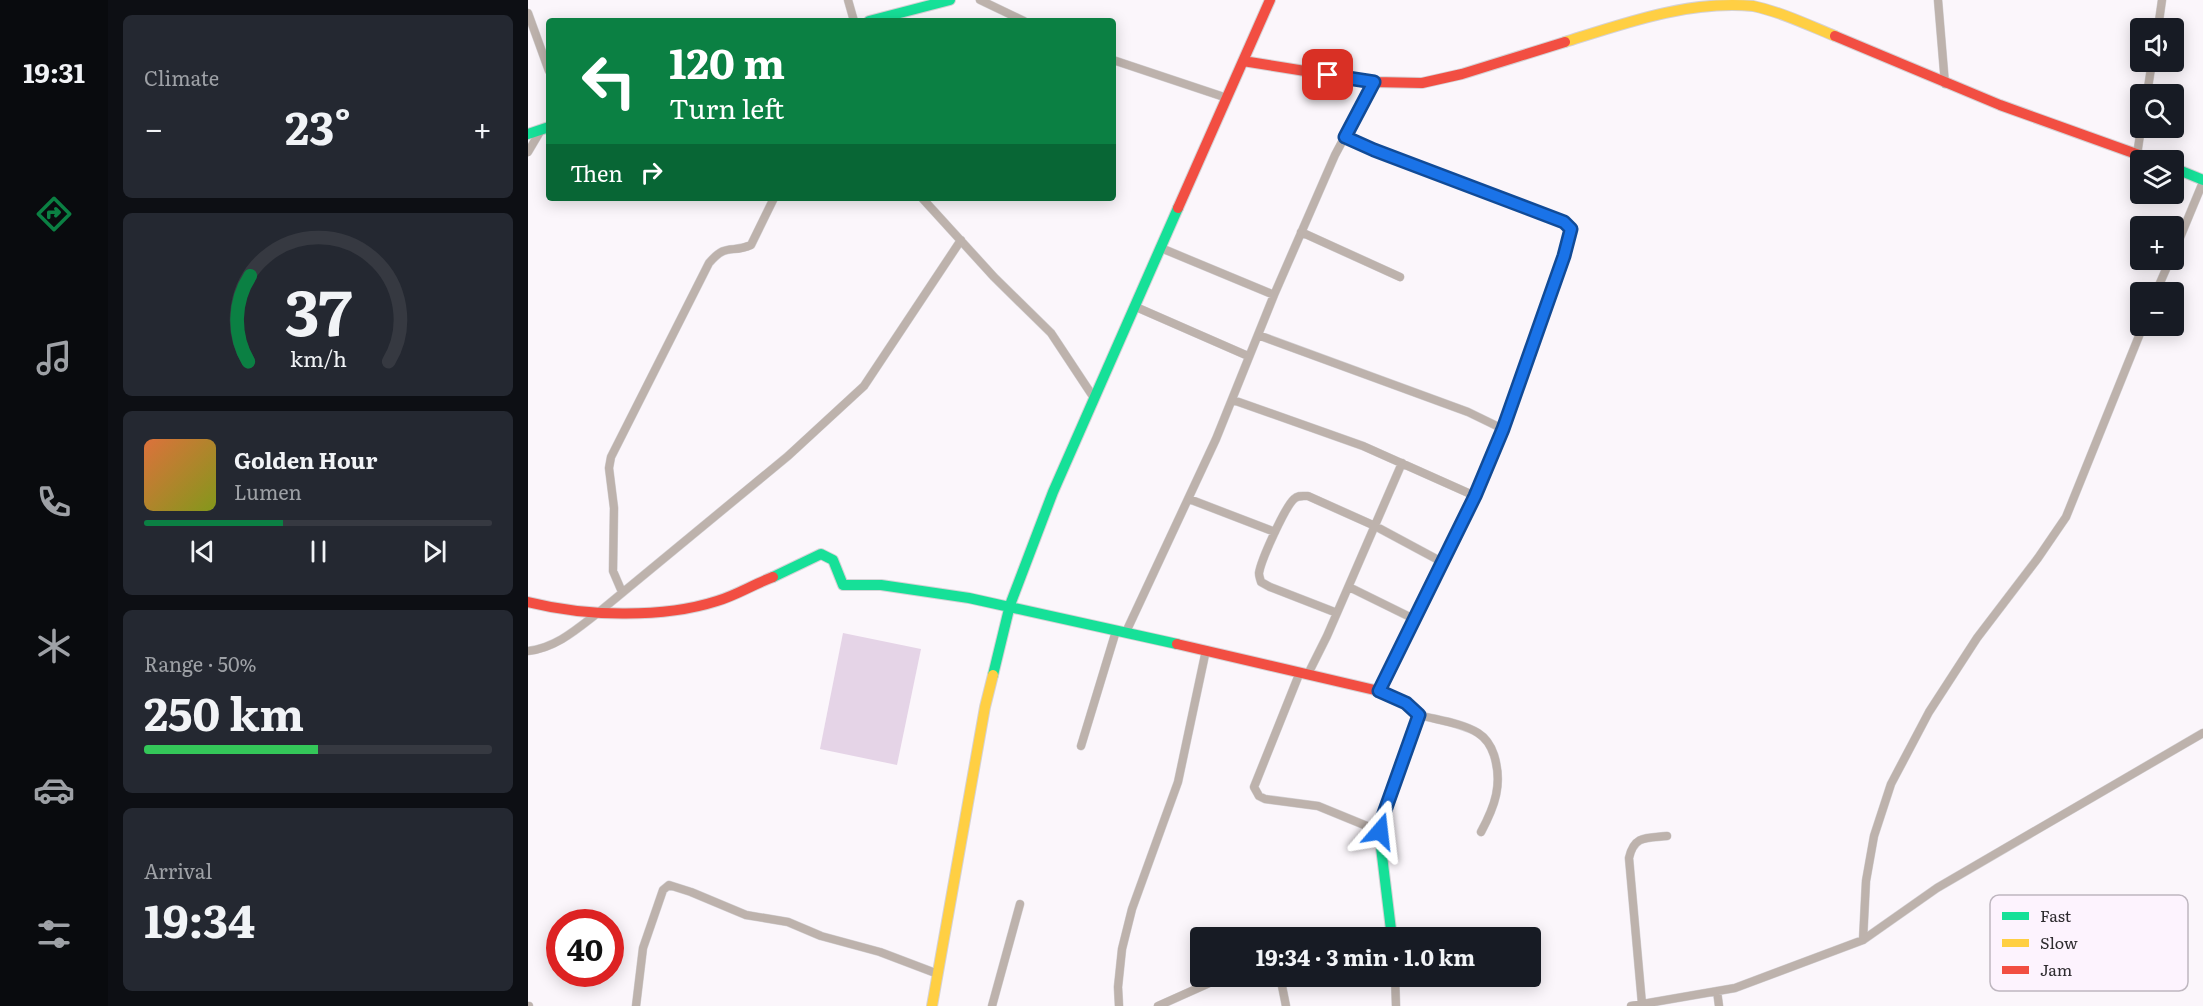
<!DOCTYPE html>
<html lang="en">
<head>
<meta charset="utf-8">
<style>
	:root { --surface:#171b24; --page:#242831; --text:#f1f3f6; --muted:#9ea1a6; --line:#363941; --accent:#0b8043 }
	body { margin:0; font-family:Literata,serif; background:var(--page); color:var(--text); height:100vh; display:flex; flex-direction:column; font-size:22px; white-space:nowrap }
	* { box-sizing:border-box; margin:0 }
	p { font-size:20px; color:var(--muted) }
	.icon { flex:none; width:33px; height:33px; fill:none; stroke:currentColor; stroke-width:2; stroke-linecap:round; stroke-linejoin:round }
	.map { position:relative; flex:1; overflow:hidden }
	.drawer { display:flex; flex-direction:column; gap:15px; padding:15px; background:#0d0f14; width:420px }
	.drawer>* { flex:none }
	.hud { position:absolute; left:18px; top:18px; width:570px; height:183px; border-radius:6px; box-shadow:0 3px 15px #0003; background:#0b8043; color:#fff; overflow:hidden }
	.fabs { position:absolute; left:1602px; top:18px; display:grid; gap:12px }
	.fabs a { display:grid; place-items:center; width:54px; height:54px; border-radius:6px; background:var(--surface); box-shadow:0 3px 15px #0003; font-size:30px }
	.speed { position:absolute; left:18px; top:909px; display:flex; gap:12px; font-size:30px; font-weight:700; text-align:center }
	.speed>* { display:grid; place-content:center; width:78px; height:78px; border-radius:50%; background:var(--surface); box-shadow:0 3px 15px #0003; line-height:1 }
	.speed .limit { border:9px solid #d22; background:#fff; color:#111 }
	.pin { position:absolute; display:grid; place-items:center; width:51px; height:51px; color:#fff; margin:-26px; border-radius:12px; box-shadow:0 3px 9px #0006 }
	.me { position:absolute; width:66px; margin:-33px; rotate:17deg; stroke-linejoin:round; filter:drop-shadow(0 0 4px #0008) }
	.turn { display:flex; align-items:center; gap:21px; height:126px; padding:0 24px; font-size:27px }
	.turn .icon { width:78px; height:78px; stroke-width:2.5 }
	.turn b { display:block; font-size:42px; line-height:51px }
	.then { display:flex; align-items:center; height:57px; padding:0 24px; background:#0003; gap:12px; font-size:22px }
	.big { font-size:45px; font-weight:700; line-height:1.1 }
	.drawer .tile { flex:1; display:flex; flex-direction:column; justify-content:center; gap:9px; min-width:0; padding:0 21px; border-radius:9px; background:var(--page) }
	.drawer .dial { align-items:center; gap:0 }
	.dial svg { height:156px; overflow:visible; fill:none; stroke:var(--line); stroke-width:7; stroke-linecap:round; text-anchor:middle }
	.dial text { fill:var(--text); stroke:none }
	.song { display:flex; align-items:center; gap:18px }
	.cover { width:72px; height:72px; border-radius:9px; background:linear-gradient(135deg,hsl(20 70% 55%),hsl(70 70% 35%)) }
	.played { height:6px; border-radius:3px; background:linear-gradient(90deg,var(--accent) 40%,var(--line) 40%) }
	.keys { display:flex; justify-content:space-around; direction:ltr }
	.heat { display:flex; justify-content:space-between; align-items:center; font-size:33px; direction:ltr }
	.charge { height:9px; border-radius:4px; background:linear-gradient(90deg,#34c759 50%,var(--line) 0) }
	.trip { position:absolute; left:662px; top:927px; width:351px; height:60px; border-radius:6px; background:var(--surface); box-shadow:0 3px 15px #0003; font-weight:700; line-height:60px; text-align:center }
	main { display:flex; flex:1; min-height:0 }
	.tab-bar { display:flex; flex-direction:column; width:108px; justify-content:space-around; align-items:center; background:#090b0e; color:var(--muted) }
	.tab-bar .icon { width:42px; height:42px }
	.tab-bar .current { color:var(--accent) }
	.tab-bar b { font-size:27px; color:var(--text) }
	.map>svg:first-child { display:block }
	.pitch { fill:#e5d4e7 }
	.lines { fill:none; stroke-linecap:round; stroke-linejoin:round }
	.street-casing { stroke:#d5d2d5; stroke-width:9 }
	.fast-casing { stroke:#d5d2d5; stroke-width:12 }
	.slow-casing { stroke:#d5d2d5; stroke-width:12 }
	.jam-casing { stroke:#d5d2d5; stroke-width:12 }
	.street { stroke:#bdb2ac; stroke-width:8 }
	.fast { stroke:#16e098; stroke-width:10 }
	.slow { stroke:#ffcf43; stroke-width:10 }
	.jam { stroke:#f24e42; stroke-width:10 }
	.route-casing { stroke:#114b97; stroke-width:15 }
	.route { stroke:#1a73e8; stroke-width:10 }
	.key { fill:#fdf3fe; stroke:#bfb7c0; stroke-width:1.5 }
	.key-label { font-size:16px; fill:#2e2b2f }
</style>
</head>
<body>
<main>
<nav class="tab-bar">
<b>19:31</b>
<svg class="icon current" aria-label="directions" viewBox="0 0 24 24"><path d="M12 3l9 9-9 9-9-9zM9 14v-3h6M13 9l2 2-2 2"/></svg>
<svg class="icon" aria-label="music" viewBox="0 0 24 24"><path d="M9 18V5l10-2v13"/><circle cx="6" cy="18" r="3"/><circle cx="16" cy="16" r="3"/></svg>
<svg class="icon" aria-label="phone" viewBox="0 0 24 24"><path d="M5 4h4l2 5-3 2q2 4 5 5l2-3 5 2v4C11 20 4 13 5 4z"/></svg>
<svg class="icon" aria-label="climate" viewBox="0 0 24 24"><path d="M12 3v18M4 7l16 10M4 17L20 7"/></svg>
<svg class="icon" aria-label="car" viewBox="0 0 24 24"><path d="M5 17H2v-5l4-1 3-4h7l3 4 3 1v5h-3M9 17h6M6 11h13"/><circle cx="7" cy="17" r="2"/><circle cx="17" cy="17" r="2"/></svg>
<svg class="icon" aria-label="filters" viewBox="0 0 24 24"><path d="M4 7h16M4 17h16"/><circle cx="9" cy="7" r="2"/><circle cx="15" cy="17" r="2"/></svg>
</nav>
<section class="drawer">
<div class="tile"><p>Climate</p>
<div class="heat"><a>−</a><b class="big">23°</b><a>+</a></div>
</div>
<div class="tile dial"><svg viewBox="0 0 100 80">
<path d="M14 69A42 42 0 1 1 86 69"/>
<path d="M14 69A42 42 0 0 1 15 25" stroke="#0b8043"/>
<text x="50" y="56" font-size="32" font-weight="700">37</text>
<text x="50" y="72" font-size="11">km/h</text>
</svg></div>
<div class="tile">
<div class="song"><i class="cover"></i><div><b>Golden Hour</b><p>Lumen</p></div></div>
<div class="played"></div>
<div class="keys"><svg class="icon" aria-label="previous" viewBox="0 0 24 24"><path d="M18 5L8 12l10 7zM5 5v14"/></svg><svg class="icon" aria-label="pause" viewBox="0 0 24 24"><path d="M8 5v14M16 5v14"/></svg><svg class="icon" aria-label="next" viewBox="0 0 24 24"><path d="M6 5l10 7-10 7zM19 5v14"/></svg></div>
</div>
<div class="tile"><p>Range · 50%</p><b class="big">250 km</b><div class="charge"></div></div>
<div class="tile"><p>Arrival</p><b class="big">19:34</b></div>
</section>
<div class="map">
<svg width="1675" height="1006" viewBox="0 0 1675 1006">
	<rect width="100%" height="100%" fill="#fbf6fb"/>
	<path class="pitch" d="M315,633l78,16 -24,116 -77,-16z"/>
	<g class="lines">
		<defs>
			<path id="street" d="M320,0l6,21
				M452,0l44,21
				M1410,0l7,84
				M0,13l21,58
				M1630,28l4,-28
				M585,60l114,38
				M1619,94l5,-32
				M817,137l28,13 191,72 7,7 -1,8 -67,192 -28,67 -96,195
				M0,152l13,-22
				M1609,155l4,-27
				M394,198l72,79 57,56 43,65
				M773,232l99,45
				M633,248l113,47
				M1646,252l29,-70
				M1628,292l14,-32
				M608,307l112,49
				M730,335l210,77 35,17
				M705,400l130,46 112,50
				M661,499l86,33
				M821,587l65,32
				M94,592l-9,-21 1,-63 -5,-40 2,-11 98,-194c18,-21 22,-9 42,-18l23,-47
				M809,613l-67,-26 -9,-5c-1,-4 -2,-5 -2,-9 2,-13 26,-66 35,-74 4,-4 8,-3 14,-3l67,30 67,36
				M598,632l90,-193 58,-144 61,-140 39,-73
				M0,651c28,-3 49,-22 71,-39l189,-156 76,-70 97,-146
				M772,672l-46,115 5,9 6,3 53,7 61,25
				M780,674l19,-38 75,-173
				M891,715c18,5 43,8 59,18 8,5 13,13 16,22 9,29 1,51 -13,77
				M553,746l35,-115
				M1335,940l3,-59 8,-45 17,-52 38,-72 48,-74 61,-80 28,-41 77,-191
				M752,976l6,30
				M867,976l1,30
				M1189,991l2,15
				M1114,1004l-13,-146c5,-23 18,-20 38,-22
				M0,1006h1
				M108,1006l7,-58 20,-58 6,-5 22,7 55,23 42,7 33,14 59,16 58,22
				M464,1006l28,-102
				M591,1006l-1,-19 4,-38 10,-40 46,-127 28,-132
				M630,1006l67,-30
				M1103,1006l104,-18 128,-48 74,-52 266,-155"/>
			<path id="fast" d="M341,21l81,-21
				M0,134l21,-7
				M1646,168l29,12
				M245,577l48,-23 12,6 10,25h38l88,13 208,46
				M465,675l17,-70 43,-113 125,-284
				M864,938l-13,-107 40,-116 -14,-12 -10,-5"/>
			<path id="slow" d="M1037,42c60,-19 124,-42 188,-36 28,6 55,19 82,30
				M404,1006l53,-299 8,-32"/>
			<path id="jam" d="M1307,36l165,69 153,55
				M715,61l131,21 48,1 40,-9 103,-32
				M650,208l92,-208
				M0,602c56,14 133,17 189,-1 20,-6 37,-17 56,-24
				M649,644l202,47 16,7"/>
		</defs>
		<use href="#street" class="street-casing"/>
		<use href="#fast" class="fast-casing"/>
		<use href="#slow" class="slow-casing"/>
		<use href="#jam" class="jam-casing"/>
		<use href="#street" class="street"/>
		<use href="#fast" class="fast"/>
		<use href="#slow" class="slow"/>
		<use href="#jam" class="jam"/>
	</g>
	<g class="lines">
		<defs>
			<path id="route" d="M800,75l46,7 -29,55 29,13 190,72 7,7 -7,27 -61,173 -28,67 -96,195 27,12 13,12 -36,101 -3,15"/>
		</defs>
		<use href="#route" class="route-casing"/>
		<use href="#route" class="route"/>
	</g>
	<rect x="1462" y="895" width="198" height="96" rx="9" class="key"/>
	<rect x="1474" y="912" width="27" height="8" fill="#16e098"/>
	<rect x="1474" y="939" width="27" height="8" fill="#ffcf43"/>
	<rect x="1474" y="966" width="27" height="8" fill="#f24e42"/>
	<g class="key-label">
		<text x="1512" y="922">Fast</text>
		<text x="1512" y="949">Slow</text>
		<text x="1512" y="976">Jam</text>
	</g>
</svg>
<div class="fabs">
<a><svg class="icon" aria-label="sound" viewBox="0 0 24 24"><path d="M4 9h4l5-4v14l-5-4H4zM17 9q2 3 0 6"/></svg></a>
<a><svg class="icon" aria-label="search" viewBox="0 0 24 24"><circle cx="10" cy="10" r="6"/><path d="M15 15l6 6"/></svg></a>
<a><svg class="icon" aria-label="layers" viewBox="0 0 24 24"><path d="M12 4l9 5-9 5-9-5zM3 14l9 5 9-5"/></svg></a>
<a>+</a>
<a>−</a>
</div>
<div class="speed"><div class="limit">40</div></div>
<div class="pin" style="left:800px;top:75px;background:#d93025"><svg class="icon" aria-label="arrive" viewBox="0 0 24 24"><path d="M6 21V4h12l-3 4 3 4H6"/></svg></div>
<svg class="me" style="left:852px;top:831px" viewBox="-20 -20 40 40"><path d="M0-17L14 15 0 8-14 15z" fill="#1a73e8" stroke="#fff" stroke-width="4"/></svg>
<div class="trip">19:34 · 3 min · 1.0 km</div>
<div class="hud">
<div class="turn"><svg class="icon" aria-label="left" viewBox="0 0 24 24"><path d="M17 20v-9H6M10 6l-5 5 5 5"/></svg><div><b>120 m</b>Turn left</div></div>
<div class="then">Then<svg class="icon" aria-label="right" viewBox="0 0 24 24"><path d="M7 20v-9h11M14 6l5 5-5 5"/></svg></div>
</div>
</div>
</main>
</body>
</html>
